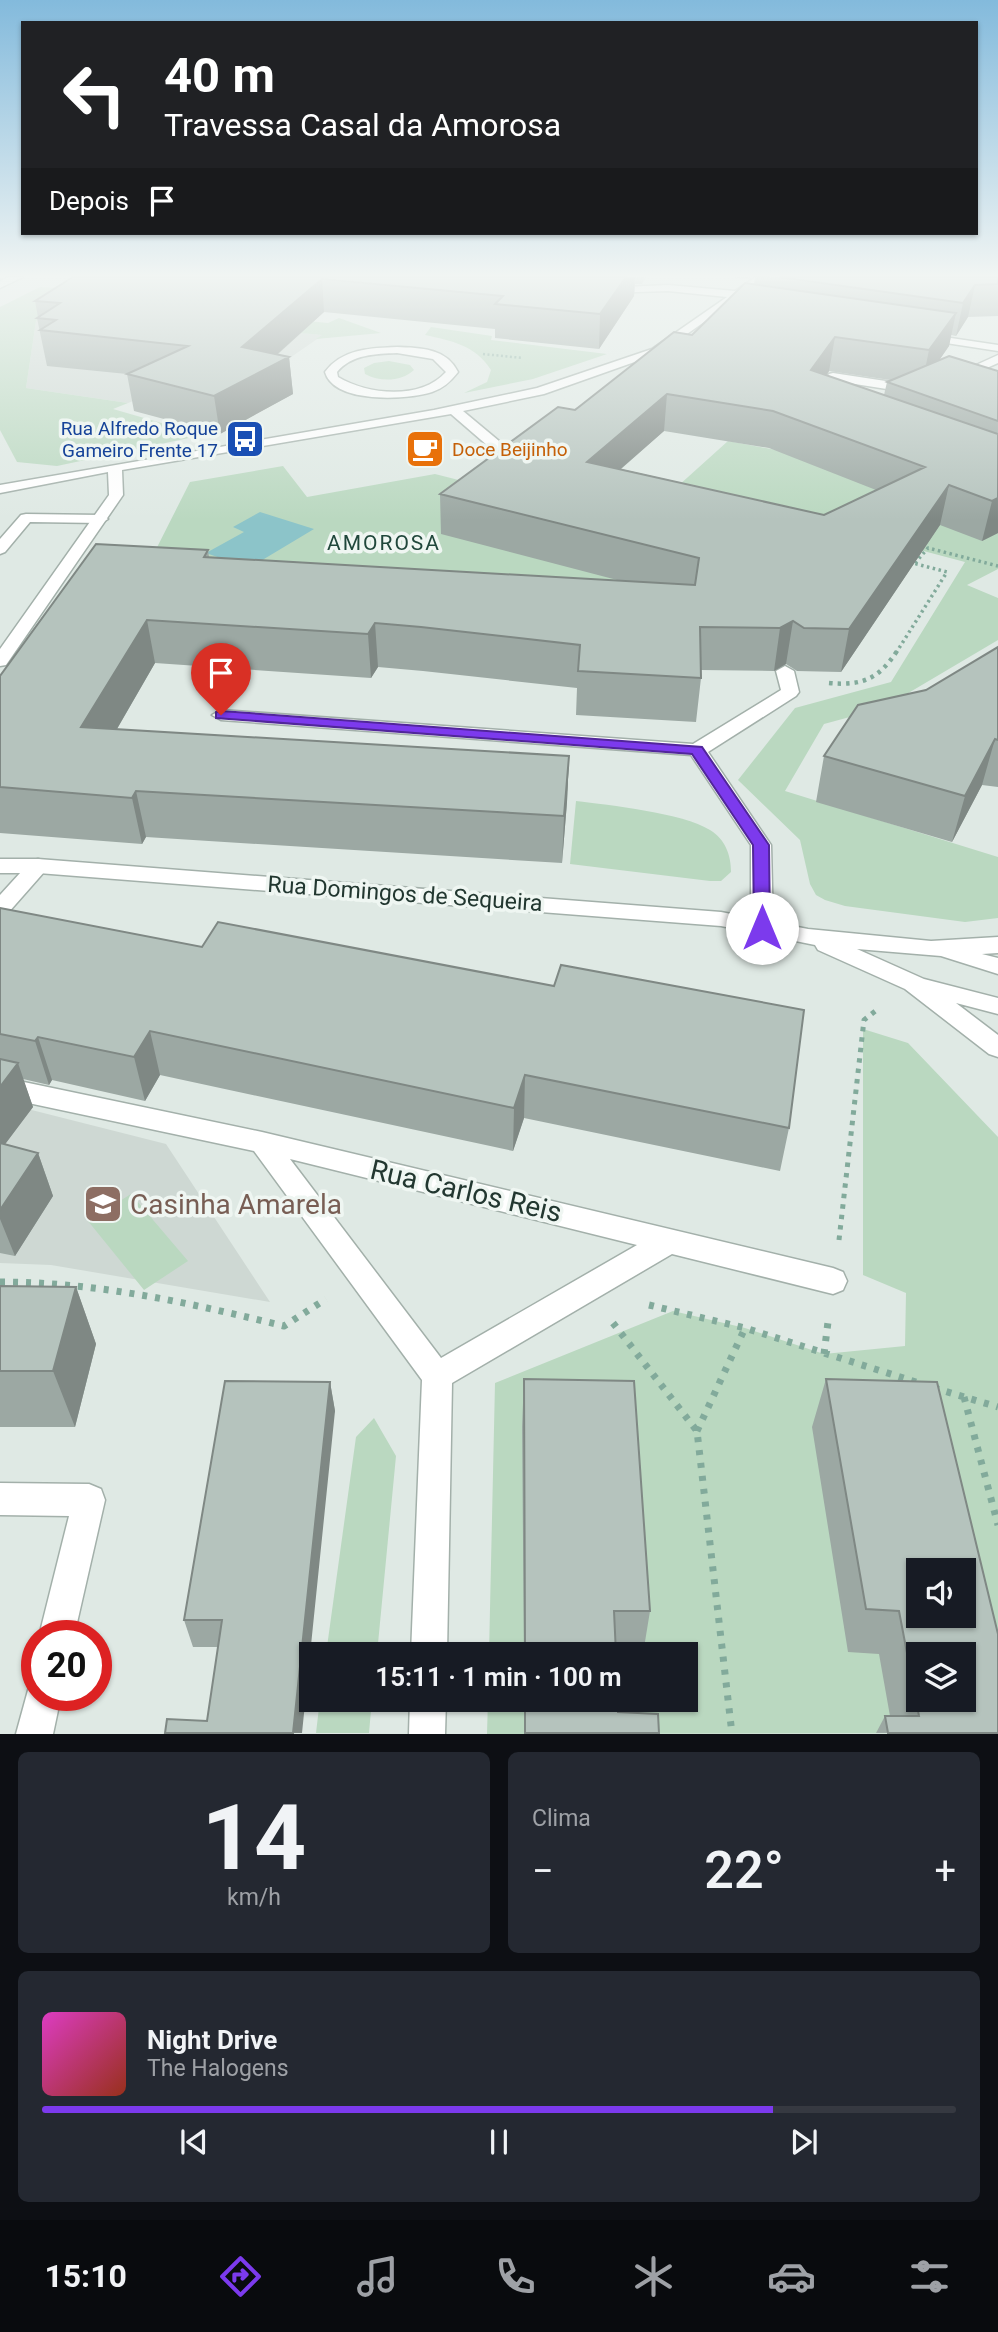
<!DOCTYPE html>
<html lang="pt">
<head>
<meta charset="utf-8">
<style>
	:root { --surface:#171b24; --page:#242831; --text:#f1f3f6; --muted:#9ea1a6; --line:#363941; --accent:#7c3aed }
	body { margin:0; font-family:Roboto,sans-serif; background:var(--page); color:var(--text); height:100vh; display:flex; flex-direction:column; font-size:26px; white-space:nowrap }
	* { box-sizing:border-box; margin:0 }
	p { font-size:23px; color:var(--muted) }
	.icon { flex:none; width:38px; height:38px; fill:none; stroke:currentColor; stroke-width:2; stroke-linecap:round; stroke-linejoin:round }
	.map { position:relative; height:1734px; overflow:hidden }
	.sheet { display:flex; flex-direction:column; gap:18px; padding:18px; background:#0d0f14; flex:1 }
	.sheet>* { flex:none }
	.hud { position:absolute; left:21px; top:21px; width:957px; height:214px; border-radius:0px; box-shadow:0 2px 5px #0004; background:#202124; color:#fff; overflow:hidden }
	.controls { position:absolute; left:906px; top:1558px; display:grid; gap:14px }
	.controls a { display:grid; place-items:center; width:70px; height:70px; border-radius:0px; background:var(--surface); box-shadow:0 2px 5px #0004; font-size:35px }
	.speed { position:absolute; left:21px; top:1620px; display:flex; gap:14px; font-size:35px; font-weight:700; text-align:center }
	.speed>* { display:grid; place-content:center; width:91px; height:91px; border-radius:50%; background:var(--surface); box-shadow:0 2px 5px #0004; line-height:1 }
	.speed .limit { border:10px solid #d22; background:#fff; color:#111 }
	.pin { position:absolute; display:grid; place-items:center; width:60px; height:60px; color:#fff; margin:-72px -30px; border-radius:50% 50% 50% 0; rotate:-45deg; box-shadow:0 0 7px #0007 }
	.pin .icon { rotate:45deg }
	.me { position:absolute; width:77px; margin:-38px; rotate:0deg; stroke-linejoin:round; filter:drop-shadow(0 0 5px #0008) }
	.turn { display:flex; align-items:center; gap:24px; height:147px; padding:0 28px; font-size:32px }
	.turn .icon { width:91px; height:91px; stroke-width:2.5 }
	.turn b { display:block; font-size:49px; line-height:60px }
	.then { display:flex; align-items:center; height:66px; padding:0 28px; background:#0003; gap:14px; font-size:26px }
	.big { font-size:52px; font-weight:600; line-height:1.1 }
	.sheet .tile { flex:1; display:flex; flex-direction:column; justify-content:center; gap:10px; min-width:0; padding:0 24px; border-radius:10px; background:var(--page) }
	.sheet .dial { align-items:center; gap:0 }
	.dial b { font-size:91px; line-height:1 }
	.song { display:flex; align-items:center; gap:21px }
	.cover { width:84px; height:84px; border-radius:10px; background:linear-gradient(135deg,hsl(310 70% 55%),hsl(10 70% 35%)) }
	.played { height:7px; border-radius:4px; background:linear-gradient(90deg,var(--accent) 80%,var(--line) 80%) }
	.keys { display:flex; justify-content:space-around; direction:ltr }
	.heat { display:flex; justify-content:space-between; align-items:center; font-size:38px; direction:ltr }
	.sheet .tiles { flex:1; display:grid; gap:18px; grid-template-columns:1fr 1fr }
	.tile:last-child { grid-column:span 2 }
	.trip { position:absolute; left:299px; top:1642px; width:399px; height:70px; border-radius:0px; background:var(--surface); box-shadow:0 2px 5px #0004; font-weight:600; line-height:70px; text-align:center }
	.tab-bar { display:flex; height:112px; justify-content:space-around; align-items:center; background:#090b0e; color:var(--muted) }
	.tab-bar .icon { width:49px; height:49px }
	.tab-bar .selected { color:var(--accent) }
	.tab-bar b { font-size:32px; color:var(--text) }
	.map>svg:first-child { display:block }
	.built { fill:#ced8d3 }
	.green { fill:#bad8c0; fill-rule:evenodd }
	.water { fill:#8cc4c9 }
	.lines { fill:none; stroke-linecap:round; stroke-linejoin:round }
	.lane-casing { stroke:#a3b0aa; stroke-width:3 }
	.street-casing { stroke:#a3b0aa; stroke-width:3 }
	.path-far4 { stroke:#82aa9b; stroke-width:2.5; stroke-dasharray:2 2.5; stroke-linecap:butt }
	.path-far3 { stroke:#82aa9b; stroke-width:3.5; stroke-dasharray:2.5 3.5; stroke-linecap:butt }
	.path-far2 { stroke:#82aa9b; stroke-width:4.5; stroke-dasharray:3.5 5; stroke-linecap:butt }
	.path-far1 { stroke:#82aa9b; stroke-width:5; stroke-dasharray:4.5 6; stroke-linecap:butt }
	.path { stroke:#82aa9b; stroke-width:7; stroke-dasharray:5 8; stroke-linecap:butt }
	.lane { fill:#fff; fill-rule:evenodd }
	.street { fill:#fff; fill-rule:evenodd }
	.wall { fill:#9ca8a3; fill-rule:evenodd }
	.shaded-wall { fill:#7f8884 }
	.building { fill:#b5c3bd; stroke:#7f8884; stroke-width:2; fill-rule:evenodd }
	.route { fill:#7c3aed; stroke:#51269a; stroke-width:2 }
	.labels { text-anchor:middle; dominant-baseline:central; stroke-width:7; stroke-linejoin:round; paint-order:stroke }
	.far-transit-label { font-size:19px; fill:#164399; stroke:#eff6f2; text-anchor:end }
	.far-food-label { font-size:19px; fill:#c56008; stroke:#eff6f2; text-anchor:start }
	.far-neighbourhood-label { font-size:21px; letter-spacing:2px; fill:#20473b; stroke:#eff6f2 }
	.street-label { font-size:23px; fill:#223730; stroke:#eff6f2 }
	.near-street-label { font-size:28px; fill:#223730; stroke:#eff6f2 }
	.near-education-label { font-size:28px; fill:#785e54; stroke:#eff6f2; text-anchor:start }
</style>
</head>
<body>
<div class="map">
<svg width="998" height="1734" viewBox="0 0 998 1734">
	<rect width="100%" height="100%" fill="#dfe9e4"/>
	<path class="built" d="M76,312l247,23 -45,31 -59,1 -91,36 -102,-15 10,-67 9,-7z
		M0,1102l166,42 104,158 -219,-37 -51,-2z"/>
	<path class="green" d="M40,287l73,4 -12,10 227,22 11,-5 42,15 -65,6 6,-4 -246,-23 -31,2 -9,7 -10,67 102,15 -15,6 90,26 -146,31 -40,-4 -17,-32v-123z
		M431,327l61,9 -1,4 116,14 -74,25 -69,14 23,-11 4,-12c-16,-25 -39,-29 -66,-35z
		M389,361l21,4 4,5c-13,12 -34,12 -49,4l-1,-6 10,-5z
		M728,441l54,10 216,82v36l-31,16 31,13v42l-115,68 -59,16 -39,67 213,66v61l-33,4 -120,-16 -20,-6 -9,-5 -6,-11 -10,-44 -62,-60 57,-72 96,-26 74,-120 -287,-76z
		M283,466l24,31 128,-23 63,16 236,120 -597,-23 53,-105z
		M576,801c33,4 107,12 134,29 15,9 21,25 21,42l-10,9h-11l-140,-17z
		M863,1029l45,14 90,94v596l-511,1 1,-35h198v-45h-197l6,-271 178,-72 72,17 79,26 81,-8 1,-53 -43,-18zM919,1570h45v45h-45zM919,1654h45v45h-45z
		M131,1194l57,67 -44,29 -56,-69z
		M374,1418l22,38 -19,198h-51l30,-217z
		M320,1699h52l-3,34h-53z"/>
	<path class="water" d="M260,512l54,17 -65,39 -43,-15 38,-21 -11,-5z"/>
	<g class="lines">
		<defs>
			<path id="lane" d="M26,514l75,1 7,4 -7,4 -71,-1 -25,30 -5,2v-15l21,-24z
				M785,666l9,5 5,21 -3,4 -88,56 63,93 2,83 -3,5 -8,2 -8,-2 -3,-5v-83l-60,-90 -470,-35 -9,-5 9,-5 472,34 88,-54 -5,-19z
				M38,859l7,2 3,5 -3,5 -37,42 -8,2v-20l31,-34z"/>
			<path id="street" d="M9,277h14l-23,11v-7z
				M756,277h12l-108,76 -116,41 -81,17 42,35v6h-10l-44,-38 -329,56 1,25 -117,170 -6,1v-17l109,-154 -1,-23 -108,21v-8l434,-75 103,-22 115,-39 75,-52 -59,-6 -62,2 -5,-3 1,-2 66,-3 67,6z
				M924,334l74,11v6l-78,-12v-4z
				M397,347c24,1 49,1 61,25 -7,9 -14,16 -26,20 -25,8 -98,12 -107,-20 17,-23 45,-24 72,-25zM397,353l36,6 13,13c-25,28 -78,23 -108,5l-1,-5c15,-18 39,-18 60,-19z
				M998,355v8l-36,16 -10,-3z
				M833,373l79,12 6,4 -6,4 -76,-12 -15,22h-8l-2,-3 18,-26z
				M0,859h38l683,53 87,17 123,12 67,-4v16l-16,1 16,4v16l-57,-18 -84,-7 67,30 74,19v16l-42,-11 42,32v22l-9,-3 -84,-65 -87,-39 -3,-5 -94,-19 -683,-53h-38z
				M0,1077l262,55 571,136 10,4 4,9 -4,9 -10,4 -161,-40 -220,129 -5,271h-36l11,-274 -168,-229 -254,-54zM290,1159l347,86 -196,113z
				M0,1483l89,1 12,5 4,11 -31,136h-35l30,-120 -69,-1z
				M37,1681v15h24l-8,38h-37l14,-51z
				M410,1699h36l-1,35h-36z"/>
		</defs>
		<use href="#lane" class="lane-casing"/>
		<use href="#street" class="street-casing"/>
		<path class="path-far4" d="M483,354l40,4"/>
		<path class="path-far3" d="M915,563l13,-15 70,18
			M896,653l51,-81 -38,-10"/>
		<path class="path-far2" d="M829,683c33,3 50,-4 68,-32"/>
		<path class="path-far1" d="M839,1240l25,-220 14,-11"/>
		<path class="path" d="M0,1282c97,0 190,21 284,44l42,-27
			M649,1305l96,23 171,54
			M613,1323l84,108 35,303
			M824,1354l4,-32
			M934,1388l64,19
			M964,1397l34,128
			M697,1431l48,-103"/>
		<use href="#lane" class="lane"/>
		<use href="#street" class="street"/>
	</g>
	<path class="wall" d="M73,277h573l-4,7h-7l-1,12 -35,53 -104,-11v-9l-171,-17 -47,43 12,2 4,37 -73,40 -86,-23 -7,-37 -80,-8 -10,-48 1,-1 -3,-16z
		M729,277h22l-3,2z
		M755,277h243v39l-30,1 -12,19 -5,-1 -2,11 -9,13 58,12v162l-16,8 -42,-16 -99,147 -44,-1 -11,-7 -12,7 -73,-1v8l-5,44 -120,-7 1,-27 -154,-17 -45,-4 -7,11 -216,-15 -38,66 452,27 -2,46 -5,61 -416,-26 -4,7 -142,-11v-157l208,-126 1,7 412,24 -180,-47 -1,-40 252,-159 62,-50zM829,371l61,9 -3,2 -3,13 -57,-19zM664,431l105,17 107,42 -52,25 -203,-46z
		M998,647v140l-16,-2 -30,57 -136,-40 8,-46 102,-66z
		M0,908l789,220 -9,43 -256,-53 -11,33 -353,-76 -15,26 -93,-21 -3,5 -26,-6 10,28 -28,37 33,9 15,43 -38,60 -15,-3z
		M0,1286l76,1 20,57 -21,83h-75z
		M524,1379l126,232 -7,43h-119l-2,-227z
		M826,1379l172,354h-122l9,-17h5l-11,-62 -31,-2 -36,-225z
		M330,1382l5,29 -128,310 11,-74h-25l-9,-27z
		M524,1699h94v13l41,21h-135z"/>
	<path class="shaded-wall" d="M626,277h9l-1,19 -35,53 1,-35z
		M322,279l2,33 -70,63 35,-18 4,37 -73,40 -6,-38 28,-49z
		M975,285l-7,32 -12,19 7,-33z
		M956,313l-7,33 -27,39 7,-35z
		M835,337l-6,34 -23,35 5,-36z
		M667,394l-3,37 -79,69 2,-38z
		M949,485l-9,40 -99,147 8,-43z
		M998,498v35l-16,8 10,-40z
		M147,620l8,43 -63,109 -11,-45z
		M793,621l-7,43 -12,7 6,-43z
		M375,623l3,44 -7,11 -3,-44z
		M995,739l-13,46 -30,57 13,-46z
		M569,756l-2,46 -5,61 2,-47z
		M136,791l10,46 -4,7 -10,-46z
		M150,1031l10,44 -15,26 -11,-44z
		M38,1037l14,43 -3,5 -14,-44z
		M18,1063l15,44 -33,44v-64z
		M525,1075l-1,43 -11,33 1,-43z
		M38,1153l15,43 -38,60 -15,-37v-9z
		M76,1287l20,57 -21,83 -22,-56z
		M330,1382l5,29 -33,322h-9z"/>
	<path class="building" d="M73,277h553l-26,37 -105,-10 8,-8 -181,-17 -80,68 47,10 -75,39 -87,-22 61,-28 -148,-16 16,-10 -19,-2 23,-15 -25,-2z
		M779,277h219v7l-23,1 -12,18z
		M745,283l211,30 -27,37 -94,-13 -24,33 187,64v64l-6,3 -43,-16 -100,144 -45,-1 -11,-7 -13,7 -80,-1 1,51 -123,-7 2,-26 -159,-18 -46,-4 -7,11 -221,-14 -66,107 488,29 -5,60 -428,-25 -4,7 -132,-11v-111l96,-132 112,6 -4,7 491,28 4,-27 -259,-64 118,-87 17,3 99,-78 18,3zM667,394l106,17 152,56 -101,48 -237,-53z
		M949,356l49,15v50l-111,-39z
		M998,647v93l-3,-1 -30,57 -141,-40 34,-51 68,-15z
		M0,908l202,39 16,-25 336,64 7,-21 243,45 -15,118 -264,-53 -11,33 -364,-77 -16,26 -96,-20 -3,4 -35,-7z
		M0,1059l18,4 -18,24z
		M0,1143l38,10 -38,57z
		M0,1286l76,1 -23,84h-53z
		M524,1379l110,2 16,230h-36l2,43h-91z
		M826,1379l111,3 61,252v99h-110l-3,-17h34l-20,-105 -33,-2zM919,1570h45v45h-45zM919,1654h45v45h-45z
		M225,1381l105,1 -37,351h-128l2,-14 40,2 15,-101h-38z
		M525,1699h93v13l40,2 1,19h-134z"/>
	<linearGradient id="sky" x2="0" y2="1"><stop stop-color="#83badc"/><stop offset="0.53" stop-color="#f1f5f3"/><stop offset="1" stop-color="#f1f5f3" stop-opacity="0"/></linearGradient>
	<rect width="998" height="520" fill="url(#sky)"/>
	<path class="route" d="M221,711l481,36 67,98 1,83 -8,5 -8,-5 -1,-83 -61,-91 -476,-36v-6z"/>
	<defs>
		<symbol id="bus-square" viewBox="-11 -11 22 22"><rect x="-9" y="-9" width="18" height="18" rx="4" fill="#1a4fb4" stroke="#eff6f2"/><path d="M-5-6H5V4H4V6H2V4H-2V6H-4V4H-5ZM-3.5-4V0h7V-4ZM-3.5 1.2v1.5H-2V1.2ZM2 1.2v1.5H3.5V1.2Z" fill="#fff"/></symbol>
		<symbol id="cafe-square" viewBox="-11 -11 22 22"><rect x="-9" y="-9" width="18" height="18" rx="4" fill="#e8710a" stroke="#eff6f2"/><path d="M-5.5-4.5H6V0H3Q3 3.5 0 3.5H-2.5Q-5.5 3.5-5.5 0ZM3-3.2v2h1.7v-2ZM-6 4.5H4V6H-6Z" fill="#fff"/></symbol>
		<symbol id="school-square" viewBox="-11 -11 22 22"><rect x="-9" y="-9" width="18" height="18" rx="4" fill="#8d6e63" stroke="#eff6f2"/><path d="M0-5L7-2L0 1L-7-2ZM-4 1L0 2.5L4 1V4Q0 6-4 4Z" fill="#fff"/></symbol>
	</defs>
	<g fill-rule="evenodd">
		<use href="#bus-square" x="223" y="417" width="44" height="44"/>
		<use href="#cafe-square" x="403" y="427" width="44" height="44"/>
		<use href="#school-square" x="81" y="1182" width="44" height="44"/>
	</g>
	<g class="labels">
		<g class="far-transit-label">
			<text x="218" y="428">Rua Alfredo Roque<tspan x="218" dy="22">Gameiro Frente 17</tspan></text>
		</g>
		<g class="far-food-label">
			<text x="452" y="449">Doce Beijinho</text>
		</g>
		<g class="far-neighbourhood-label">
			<text x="384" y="543">AMOROSA</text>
		</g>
		<g class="street-label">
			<text transform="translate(405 894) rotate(4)">Rua Domingos de Sequeira</text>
		</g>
		<g class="near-street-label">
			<text transform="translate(466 1191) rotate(13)">Rua Carlos Reis</text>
		</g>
		<g class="near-education-label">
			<text x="130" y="1204">Casinha Amarela</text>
		</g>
	</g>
</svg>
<div class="controls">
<a><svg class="icon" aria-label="sound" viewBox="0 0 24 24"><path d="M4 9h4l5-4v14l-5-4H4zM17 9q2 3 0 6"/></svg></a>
<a><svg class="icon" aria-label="layers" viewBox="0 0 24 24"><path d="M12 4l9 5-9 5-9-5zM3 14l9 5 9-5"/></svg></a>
</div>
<div class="speed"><div class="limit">20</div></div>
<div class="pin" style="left:221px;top:715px;background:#d93025"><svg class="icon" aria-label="arrive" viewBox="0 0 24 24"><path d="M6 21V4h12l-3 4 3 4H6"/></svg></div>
<svg class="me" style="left:762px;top:928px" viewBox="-20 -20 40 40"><circle r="19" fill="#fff"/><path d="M0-13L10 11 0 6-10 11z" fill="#7c3aed"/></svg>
<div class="trip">15:11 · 1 min · 100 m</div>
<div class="hud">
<div class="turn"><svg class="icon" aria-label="left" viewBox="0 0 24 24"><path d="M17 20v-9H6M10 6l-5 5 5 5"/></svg><div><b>40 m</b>Travessa Casal da Amorosa</div></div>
<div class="then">Depois<svg class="icon" aria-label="arrive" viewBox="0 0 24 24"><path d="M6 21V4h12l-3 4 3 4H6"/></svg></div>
</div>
</div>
<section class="sheet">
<div class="tiles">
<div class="tile dial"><b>14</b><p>km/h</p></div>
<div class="tile"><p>Clima</p>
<div class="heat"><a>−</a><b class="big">22°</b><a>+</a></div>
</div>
<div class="tile">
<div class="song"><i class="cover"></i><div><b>Night Drive</b><p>The Halogens</p></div></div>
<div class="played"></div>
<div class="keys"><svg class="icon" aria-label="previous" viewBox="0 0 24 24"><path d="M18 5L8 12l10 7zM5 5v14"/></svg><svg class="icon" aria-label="pause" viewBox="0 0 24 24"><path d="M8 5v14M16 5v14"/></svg><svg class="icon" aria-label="next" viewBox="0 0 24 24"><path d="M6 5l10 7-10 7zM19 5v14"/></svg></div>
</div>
</div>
</section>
<nav class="tab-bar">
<b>15:10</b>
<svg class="icon selected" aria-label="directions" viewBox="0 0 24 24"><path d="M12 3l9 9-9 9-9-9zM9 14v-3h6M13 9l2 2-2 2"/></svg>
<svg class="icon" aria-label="music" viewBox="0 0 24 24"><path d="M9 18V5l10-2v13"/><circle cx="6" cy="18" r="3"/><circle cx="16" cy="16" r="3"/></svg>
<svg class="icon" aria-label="phone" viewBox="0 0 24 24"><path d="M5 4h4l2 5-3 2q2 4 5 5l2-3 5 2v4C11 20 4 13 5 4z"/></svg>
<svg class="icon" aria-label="climate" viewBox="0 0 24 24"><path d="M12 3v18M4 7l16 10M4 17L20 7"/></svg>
<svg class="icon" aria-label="car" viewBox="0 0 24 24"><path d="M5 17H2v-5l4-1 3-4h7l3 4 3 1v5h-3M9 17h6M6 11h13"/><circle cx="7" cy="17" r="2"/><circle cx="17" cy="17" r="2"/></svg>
<svg class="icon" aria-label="filters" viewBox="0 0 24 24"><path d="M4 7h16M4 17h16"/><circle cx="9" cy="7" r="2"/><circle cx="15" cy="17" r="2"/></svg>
</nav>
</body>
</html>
